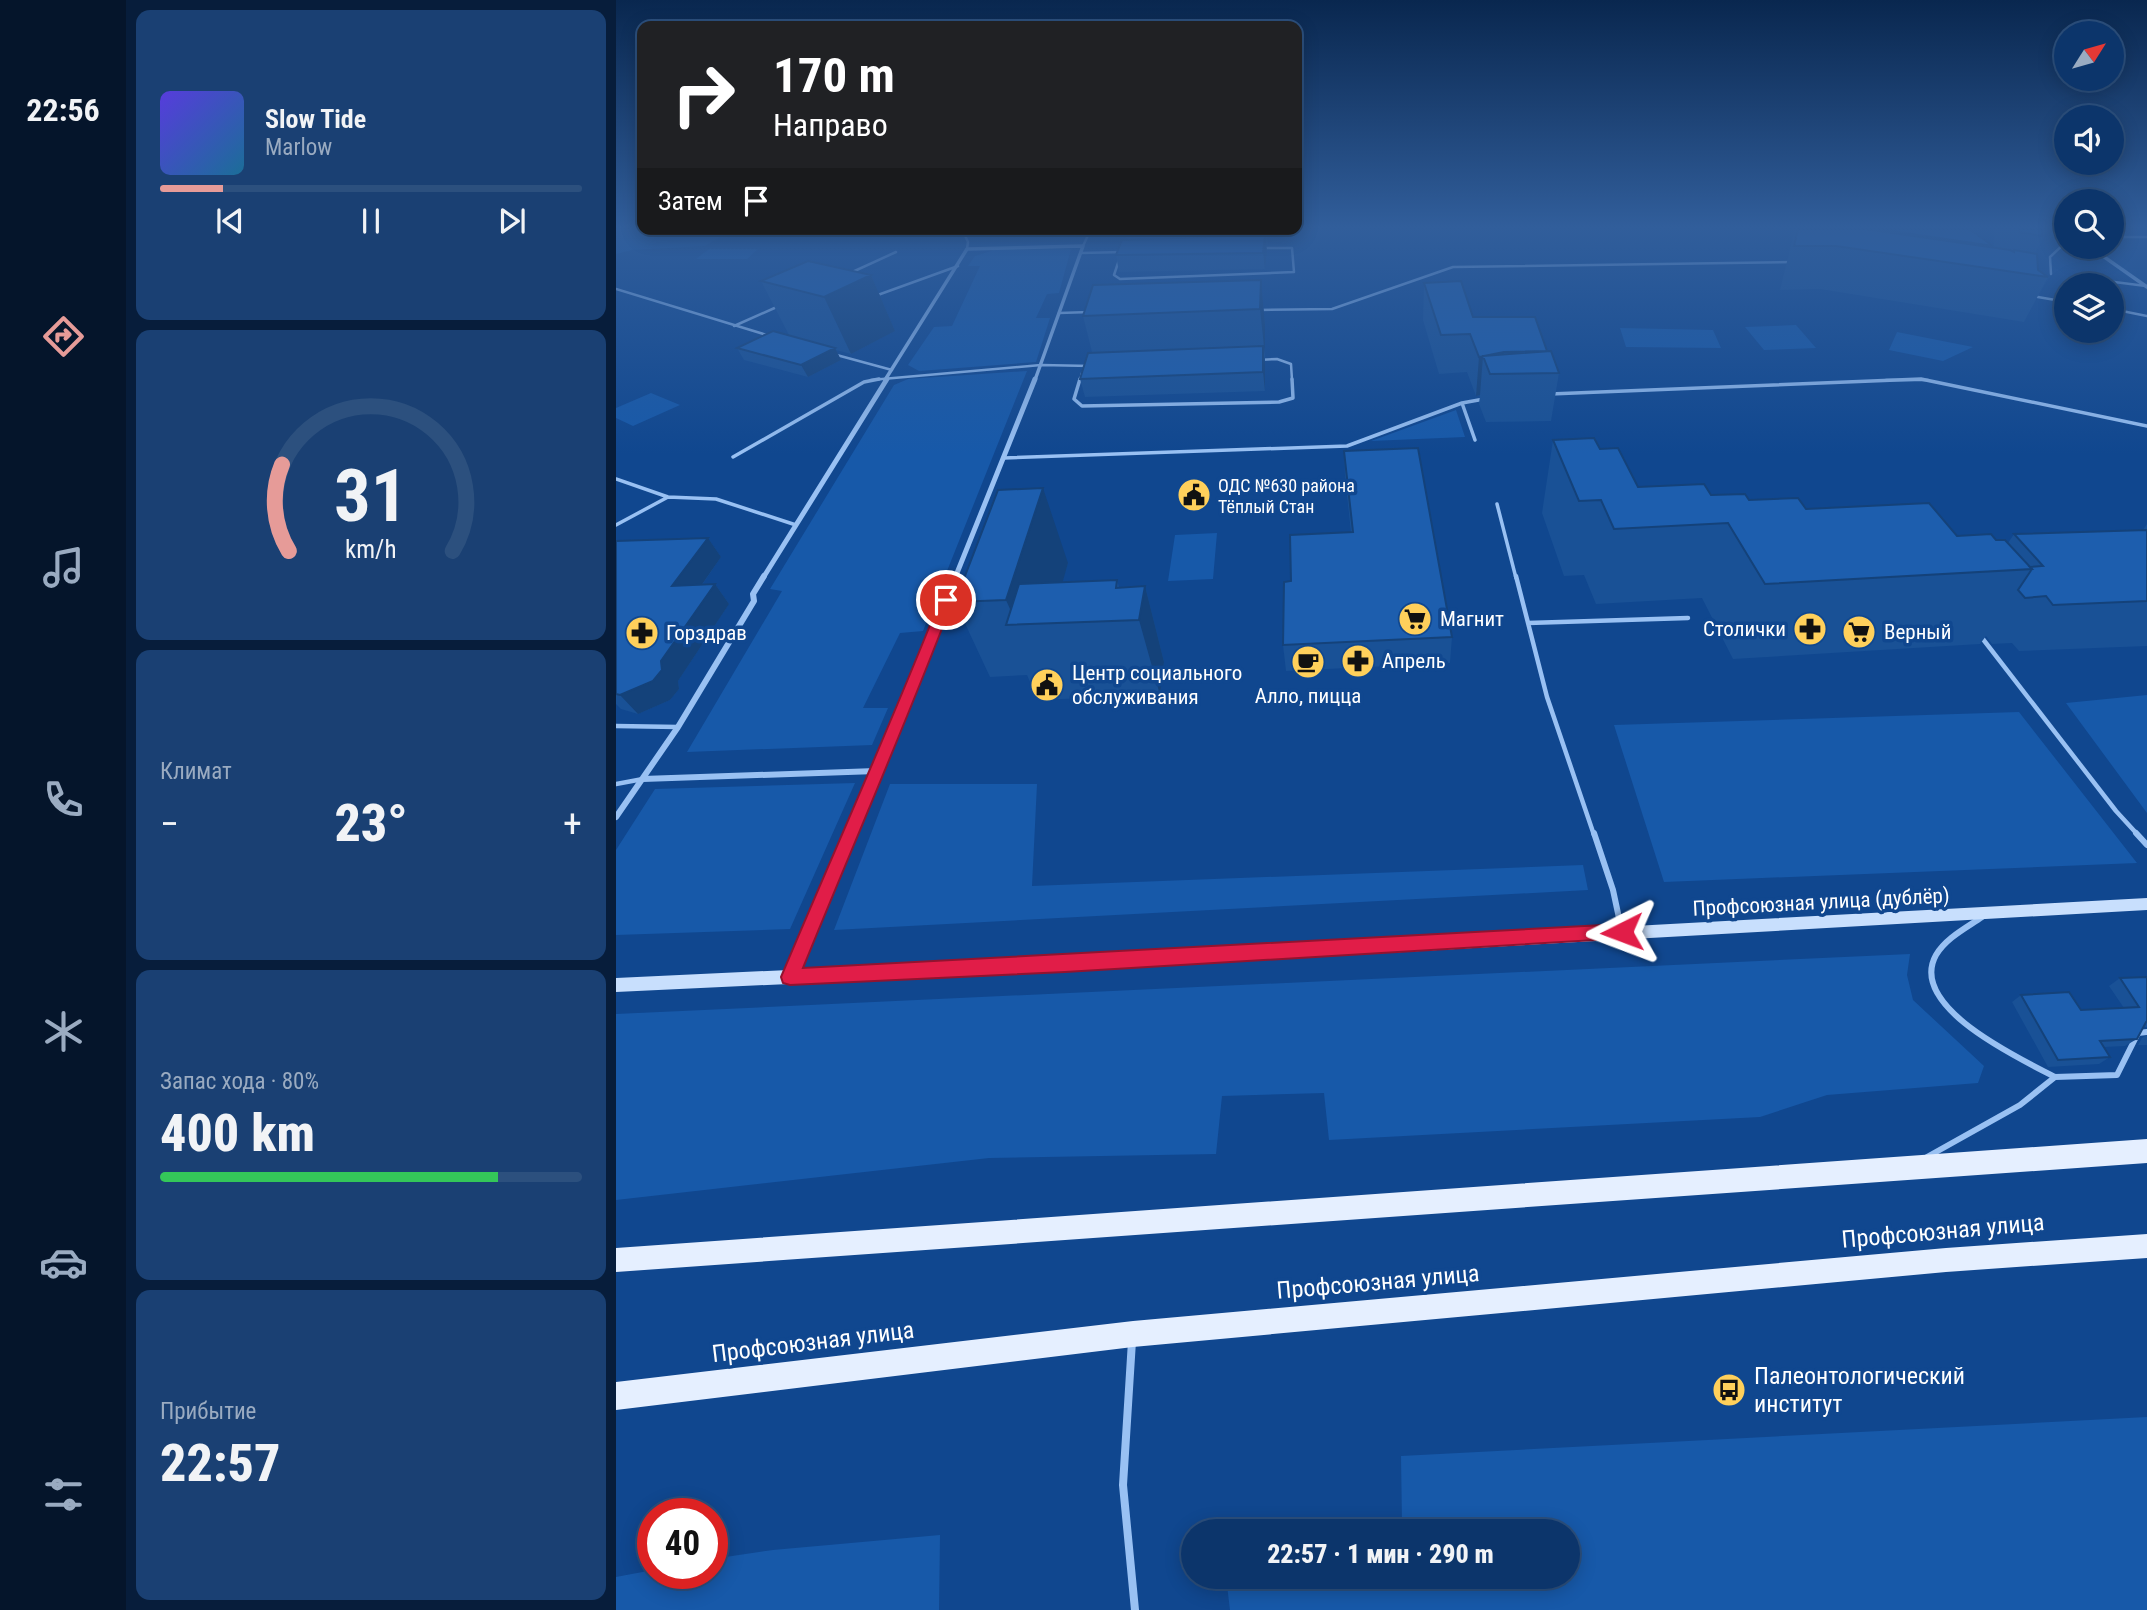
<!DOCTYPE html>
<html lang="ru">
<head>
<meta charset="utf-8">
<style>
	:root { --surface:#0c356b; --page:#1a4073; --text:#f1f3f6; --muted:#9aabc1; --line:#2c507e; --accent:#e69b98 }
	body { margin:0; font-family:"Roboto Condensed",sans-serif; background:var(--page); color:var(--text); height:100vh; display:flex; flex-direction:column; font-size:26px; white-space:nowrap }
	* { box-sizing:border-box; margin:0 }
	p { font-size:23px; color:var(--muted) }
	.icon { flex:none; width:38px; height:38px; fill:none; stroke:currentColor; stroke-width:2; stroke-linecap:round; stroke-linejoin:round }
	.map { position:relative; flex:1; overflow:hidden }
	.drawer { display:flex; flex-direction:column; gap:10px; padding:10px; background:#071d3b; width:490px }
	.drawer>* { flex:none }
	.top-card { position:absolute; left:21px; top:21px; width:665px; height:214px; border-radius:14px; box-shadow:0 4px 18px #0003,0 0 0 2px var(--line); background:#202124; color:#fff; overflow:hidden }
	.needle { width:46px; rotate:53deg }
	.controls { position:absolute; left:1438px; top:21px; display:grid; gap:14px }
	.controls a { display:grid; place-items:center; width:70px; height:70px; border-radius:50%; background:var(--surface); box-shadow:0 4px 18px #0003,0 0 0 2px var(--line); font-size:35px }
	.speed { position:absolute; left:21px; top:1498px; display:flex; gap:14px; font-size:35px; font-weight:700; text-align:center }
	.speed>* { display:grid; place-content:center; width:91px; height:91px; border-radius:50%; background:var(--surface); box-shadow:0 4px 18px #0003,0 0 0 2px var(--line); line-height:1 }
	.speed .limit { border:10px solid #d22; background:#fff; color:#111 }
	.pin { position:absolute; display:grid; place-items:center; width:60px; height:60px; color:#fff; margin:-30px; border:4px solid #fff; border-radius:50%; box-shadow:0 2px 7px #0007 }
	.me { position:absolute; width:77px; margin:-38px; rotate:267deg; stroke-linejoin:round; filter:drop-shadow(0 0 5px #0008) }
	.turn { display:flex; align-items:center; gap:24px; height:147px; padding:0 21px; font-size:32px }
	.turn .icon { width:91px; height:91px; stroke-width:2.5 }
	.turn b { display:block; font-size:49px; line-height:60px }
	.then { display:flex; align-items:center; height:66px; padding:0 21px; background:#0003; gap:14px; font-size:26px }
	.big { font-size:52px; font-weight:800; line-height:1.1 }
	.drawer .widget { flex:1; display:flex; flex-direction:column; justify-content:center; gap:10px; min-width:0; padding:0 24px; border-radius:14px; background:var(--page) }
	.drawer .dial { align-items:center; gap:0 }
	.dial svg { height:182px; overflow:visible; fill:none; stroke:var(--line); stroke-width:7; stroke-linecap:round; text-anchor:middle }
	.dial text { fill:var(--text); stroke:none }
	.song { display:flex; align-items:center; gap:21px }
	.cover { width:84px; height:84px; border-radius:10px; background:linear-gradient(135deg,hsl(250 70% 55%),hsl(200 70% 35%)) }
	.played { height:7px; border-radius:4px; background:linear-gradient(90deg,var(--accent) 15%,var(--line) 15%) }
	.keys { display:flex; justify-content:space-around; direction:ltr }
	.heat { display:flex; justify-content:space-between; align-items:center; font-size:38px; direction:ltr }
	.charge { height:10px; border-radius:5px; background:linear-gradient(90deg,#34c759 80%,var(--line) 0) }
	.trip { position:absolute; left:565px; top:1519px; width:399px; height:70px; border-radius:35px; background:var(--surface); box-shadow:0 4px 18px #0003,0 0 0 2px var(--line); font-weight:800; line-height:70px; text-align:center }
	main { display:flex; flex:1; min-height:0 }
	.tabs { display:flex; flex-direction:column; width:126px; justify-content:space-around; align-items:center; background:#05152b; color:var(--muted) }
	.tabs .icon { width:49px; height:49px }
	.tabs .selected { color:var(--accent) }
	.tabs b { font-size:32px; color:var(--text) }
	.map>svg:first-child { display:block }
	.green { fill:#1759a9 }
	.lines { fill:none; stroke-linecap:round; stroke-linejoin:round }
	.lane-far4 { stroke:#99c1f3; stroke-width:2.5 }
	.lane-far3 { stroke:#99c1f3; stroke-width:3.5 }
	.lane-far2 { stroke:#99c1f3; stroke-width:4.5 }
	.lane-far1 { stroke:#99c1f3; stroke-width:6 }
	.lane { stroke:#99c1f3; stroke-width:8 }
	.street-far3 { stroke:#99c1f3; stroke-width:3.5 }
	.street-far2 { stroke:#99c1f3; stroke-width:5 }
	.street-far1 { stroke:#99c1f3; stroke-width:6 }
	.street { stroke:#99c1f3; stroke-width:8 }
	.secondary { fill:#c8dffd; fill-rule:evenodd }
	.primary { fill:#e5efff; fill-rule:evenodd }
	.wall { fill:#195196 }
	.shaded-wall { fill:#14427a }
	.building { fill:#1d5eae; stroke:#14427a; stroke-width:2 }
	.route { fill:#e11d48; stroke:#92132f; stroke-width:2 }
	.labels { text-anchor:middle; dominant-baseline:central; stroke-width:7; stroke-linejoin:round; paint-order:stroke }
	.far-poi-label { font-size:18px; fill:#fff; stroke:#10478f; text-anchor:start }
	.poi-label { font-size:21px; fill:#fff; stroke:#10478f; text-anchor:start }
	.street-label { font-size:21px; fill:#fff; stroke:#10478f }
	.near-street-label { font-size:24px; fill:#fff; stroke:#10478f }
	.near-poi-label { font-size:24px; fill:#fff; stroke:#10478f; text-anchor:start }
</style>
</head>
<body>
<main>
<nav class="tabs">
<b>22:56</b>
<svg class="icon selected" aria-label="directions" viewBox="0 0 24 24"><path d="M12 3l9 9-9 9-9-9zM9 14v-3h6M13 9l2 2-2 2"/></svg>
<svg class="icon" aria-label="music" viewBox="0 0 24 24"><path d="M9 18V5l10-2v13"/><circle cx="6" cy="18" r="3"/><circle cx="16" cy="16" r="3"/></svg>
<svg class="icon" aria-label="phone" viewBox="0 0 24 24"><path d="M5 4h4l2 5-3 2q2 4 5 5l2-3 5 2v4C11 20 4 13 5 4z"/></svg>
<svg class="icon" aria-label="climate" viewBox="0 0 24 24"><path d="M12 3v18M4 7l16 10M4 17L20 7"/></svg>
<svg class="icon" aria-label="car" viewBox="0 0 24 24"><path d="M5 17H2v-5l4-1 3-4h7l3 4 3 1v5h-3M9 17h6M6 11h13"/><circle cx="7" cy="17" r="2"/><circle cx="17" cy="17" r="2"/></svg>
<svg class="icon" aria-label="filters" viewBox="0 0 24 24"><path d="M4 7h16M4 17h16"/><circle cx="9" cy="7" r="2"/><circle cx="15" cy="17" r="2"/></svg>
</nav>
<section class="drawer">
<div class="widget">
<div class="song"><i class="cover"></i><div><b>Slow Tide</b><p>Marlow</p></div></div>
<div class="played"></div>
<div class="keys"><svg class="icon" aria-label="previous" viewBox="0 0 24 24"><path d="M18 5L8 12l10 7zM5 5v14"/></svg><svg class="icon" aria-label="pause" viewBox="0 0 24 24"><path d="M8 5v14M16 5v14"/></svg><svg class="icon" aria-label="next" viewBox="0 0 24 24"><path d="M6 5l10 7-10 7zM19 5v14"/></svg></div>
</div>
<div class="widget dial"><svg viewBox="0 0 100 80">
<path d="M14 69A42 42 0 1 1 86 69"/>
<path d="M14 69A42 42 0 0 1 11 31" stroke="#e69b98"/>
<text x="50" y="56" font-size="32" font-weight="700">31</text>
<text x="50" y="72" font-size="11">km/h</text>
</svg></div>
<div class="widget"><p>Климат</p>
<div class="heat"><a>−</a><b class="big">23°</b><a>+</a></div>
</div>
<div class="widget"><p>Запас хода · 80%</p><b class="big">400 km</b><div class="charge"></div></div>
<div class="widget"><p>Прибытие</p><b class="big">22:57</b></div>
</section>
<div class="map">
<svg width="1531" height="1610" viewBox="0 0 1531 1610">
	<rect width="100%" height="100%" fill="#10478f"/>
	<path class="green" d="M0,229h117l-28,17 -73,4 -16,4z
		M93,249h49l-11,10h-51z
		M455,249l-12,44 -12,1 -11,24h14l-14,44 -117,9 -11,-6 26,-38 18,-1 28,-60h-12l7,-10 19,-6z
		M1180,325l20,23 -52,2 -19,-23z
		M1004,328l93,2 8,18 -95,-1z
		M1281,332l76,15 -30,14 -54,-11z
		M411,371l-104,260 -23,2 -37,75h25l-16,37 -185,7 95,-161 -12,-2 124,-204 14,-6z
		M35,393l29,12 -47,21 -17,-8v-10z
		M840,410l9,27 -94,4z
		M601,533l-4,46 -45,2 7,-46z
		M1531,695v118l-81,-110z
		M1403,712l118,151 -473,19 -50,-157z
		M239,783l-65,146 -174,6v-85l39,-61z
		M274,784h147l-5,102 551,-21 5,25 -754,40z
		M1294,954l-3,21 6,25 71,66 -6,17 -151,12 -67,22 -431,23 -5,-47 -102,3 -6,58 -227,4 -373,42v-186z
		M1531,1417v193h-917l-4,-33h342v-46h-230l64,-8 -1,-67z
		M324,1535l-1,75h-323v-33l37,-7v3h59v-14l61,-9z"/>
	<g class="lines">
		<path class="lane-far4" d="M149,229l-2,2 4,3 159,-2 2,-3
			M346,229l6,13 -1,7
			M1496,237h35
			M467,246l8,-17
			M465,253l42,-1
			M503,260l-5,15 6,4 174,-7 -2,-24h-30
			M232,274l48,-22
			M1435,274l-1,-17 17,-16
			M1459,277l71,9
			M0,289l154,47
			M259,296l83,-30
			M1416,296l35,6
			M1496,309l35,7
			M642,310l74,-1 121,-42 341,-5
			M443,313l31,-1
			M118,326l45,-20
			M217,354l59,16
			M642,360l19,-1 14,5 1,16
			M255,380l170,-15 50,1
			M464,380l2,-7
			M1270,380h42"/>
		<path class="lane-far3" d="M464,379l-6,20 8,7 197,-4 14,-4 -1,-19
			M934,394l371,-15 226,47
			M846,403l13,37
			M117,457l131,-75 15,-3
			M388,458l343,-12 115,-43 22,-4
			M0,479l52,18 48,2 80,26
			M881,504l19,74
			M0,525l52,-28"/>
		<path class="lane-far2" d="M900,576l31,121 47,138
			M912,623l160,-5
			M1363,634l137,177 22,24
			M0,726l62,1
			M0,784l27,-5"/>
		<path class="lane-far1" d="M978,833l19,57 9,42
			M1520,833l11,12
			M1366,917c-16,11 -36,21 -46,38 -29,52 85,104 119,122
			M1311,1157l93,-52 35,-28 62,-2 21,-42 9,-1"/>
		<path class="lane" d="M516,1341l-9,144 12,125"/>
		<path class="street-far3" d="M1446,229l5,2
			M1474,247l57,40
			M269,380l82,-131 116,-3 -48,134"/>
		<path class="street-far2" d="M147,578l124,-199
			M339,578l80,-199"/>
		<path class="street-far1" d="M27,779l233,-8
			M0,817l62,-90 76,-126 -1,-7 11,-18
			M233,835l51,-114 55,-145"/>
		<path class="street" d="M174,977l60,-144"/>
		<path class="secondary" d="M1531,898v12l-1083,61 -448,21v-14l448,-21z"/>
		<path class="primary" d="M1531,1139v24l-1531,109v-24z
			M1531,1234v24l-201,14 -813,75 -517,63v-28l517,-61 813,-73z"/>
	</g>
	<path class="wall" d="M498,229h155l-1,15h-2l1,8 -2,17 -146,3 -3,-17 11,-16 -1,-3 -11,1z
		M1179,229h174l24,17 -1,1h2v-18h54l-13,24 3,17 10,7 -24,45 -204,-33 -40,1z
		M255,275l24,56 -44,23 -15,-4 5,10 -33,17 -64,-17 -7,-12 52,-13 -28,-54z
		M645,280l4,45v66l-180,6 -5,-18 12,-27 -9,-36z
		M808,283l49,34 74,34 12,22 -8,48 -65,1 -7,-18 1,-9 -4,1 -9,-24 -28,2 -16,-54z
		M937,440l47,9 38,38 111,13 208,36 39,4 12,3 6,-9 129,-4 4,-6v122l-128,5 -7,-8 -20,1 -6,-8 -6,8 -247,15 -31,-61 -106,6 -12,-29 -20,1 -22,-63z
		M728,451l108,186 -2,26 -164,8 -3,-26 8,-64 60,-49 -6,-56z
		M92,538l13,19 -19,28 13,-1 14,20 -51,77 1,8 -9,11 -32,14 -17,-5 -5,-5v-163z
		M452,563l-6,19 55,-2 2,7 26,-1 19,76 -4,33 -122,5 -11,-25 -37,2 -35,-75z
		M1531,977v50h-4l-6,12 -12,7 -21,1 6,10 -11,7 -51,3 -36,-65 9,-7 60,15 43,-2 -15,-22 11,-8z
		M1531,1035v10h-9l4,-7z"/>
	<path class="shaded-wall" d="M650,229h3l-1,15z
		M649,235l2,17 -2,17 -2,-16z
		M255,275l24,56 -44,23 -27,-57z
		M645,280l4,45v31l-5,-47z
		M647,346l2,17v28l-2,-19z
		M219,348l6,12 -33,17 -7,-12z
		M888,352l-3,22 -18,-18 -3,39 -4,1 3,-39z
		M427,488l25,75 -17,60 -34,2 -11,-25z
		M92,538l13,19 -34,49 -15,-20z
		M99,584l14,20 -51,77 1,8 -9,11 -32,14 -18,-19z
		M529,586l19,76 -4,33 -21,-75z"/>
	<path class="building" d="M1182,229h67l145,21 4,2v-2l23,4 1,16 10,7 -212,-31h-42z
		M1262,229h91l24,17z
		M1403,229h23v7l-23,-4z
		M649,235l-2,18 -147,2 6,-15z
		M192,261l63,14 -47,22 -63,-16z
		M645,280l-1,29 -177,7 10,-31z
		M845,281l12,36h62l12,34 -43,1 -25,5 -9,-23 -29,1 -17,-52z
		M157,331l62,17 -34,17 -64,-17z
		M647,346v26l-183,7 8,-26z
		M935,351l8,22 -69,1 -7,-18z
		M978,438l6,11 18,-1 20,39 66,-3 7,11 34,-1 4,6 49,-2 8,11 123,-6 28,33 34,-2 5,6h9l27,29 -267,15 -37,-61 -114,6 -13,-29 -22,1 -26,-61z
		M802,448l34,189 -169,8 1,-63 7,-1 -1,-46 63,-3 -9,-81z
		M427,488l-37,112 -51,2 43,-112z
		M1531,530v71l-94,4 -7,-9 -21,2 -7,-8 14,-21 -2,-2 13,-1 -29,-32z
		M92,538l-36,48 43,-2 -54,77 1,9 -9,11 -33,14 -4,-1v-153z
		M501,580l-1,8 29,-2 -6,34 -133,5 13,-41z
		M1531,977v44l-1,1 -9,17 -37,2 10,16 -52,3 -37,-65 48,-3 12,18 58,-3 -19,-29z"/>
	<linearGradient id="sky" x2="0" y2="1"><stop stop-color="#09274f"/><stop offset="0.5" stop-color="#315e9b"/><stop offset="1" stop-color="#315e9b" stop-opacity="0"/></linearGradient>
	<rect width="1531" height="454" fill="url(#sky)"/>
	<path class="route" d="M330,596l7,4c-47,124 -100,245 -150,368l819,-44 7,3 2,5 -2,6 -564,34 -275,13 -7,-2 -2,-6c53,-126 109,-250 159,-377z"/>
	<defs>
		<symbol id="civic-disc" viewBox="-11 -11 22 22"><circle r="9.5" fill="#ffd05b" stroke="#10478f"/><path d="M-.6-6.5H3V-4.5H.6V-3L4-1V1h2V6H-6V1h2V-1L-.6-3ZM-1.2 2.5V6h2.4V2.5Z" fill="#111"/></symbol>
		<symbol id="supermarket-disc" viewBox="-11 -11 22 22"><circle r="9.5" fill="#ffd05b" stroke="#10478f"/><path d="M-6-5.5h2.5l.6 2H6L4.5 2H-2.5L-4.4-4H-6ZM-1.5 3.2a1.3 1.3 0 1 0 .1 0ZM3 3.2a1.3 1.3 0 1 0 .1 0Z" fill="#111"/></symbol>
		<symbol id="pharmacy-disc" viewBox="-11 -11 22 22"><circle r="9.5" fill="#ffd05b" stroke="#10478f"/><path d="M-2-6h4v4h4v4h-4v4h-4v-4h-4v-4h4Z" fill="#111"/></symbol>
		<symbol id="cafe-disc" viewBox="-11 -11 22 22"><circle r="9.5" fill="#ffd05b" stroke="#10478f"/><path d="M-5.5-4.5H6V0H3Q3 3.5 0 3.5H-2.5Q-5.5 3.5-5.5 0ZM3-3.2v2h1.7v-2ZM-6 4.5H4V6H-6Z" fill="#111"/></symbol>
		<symbol id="bus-disc" viewBox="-11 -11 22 22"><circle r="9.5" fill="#ffd05b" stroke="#10478f"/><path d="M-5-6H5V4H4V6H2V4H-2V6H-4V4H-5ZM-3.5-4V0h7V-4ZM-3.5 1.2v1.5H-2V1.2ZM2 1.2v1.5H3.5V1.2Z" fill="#111"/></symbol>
	</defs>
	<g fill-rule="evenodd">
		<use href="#civic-disc" x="559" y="476" width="38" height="38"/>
		<use href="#supermarket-disc" x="780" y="600" width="38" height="38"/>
		<use href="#pharmacy-disc" x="1175" y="610" width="38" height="38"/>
		<use href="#supermarket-disc" x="1224" y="613" width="38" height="38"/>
		<use href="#pharmacy-disc" x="7" y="614" width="38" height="38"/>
		<use href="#pharmacy-disc" x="723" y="642" width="38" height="38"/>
		<use href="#cafe-disc" x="673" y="643" width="38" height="38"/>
		<use href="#civic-disc" x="412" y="666" width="38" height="38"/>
		<use href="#bus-disc" x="1094" y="1371" width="38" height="38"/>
	</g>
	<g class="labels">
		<g class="far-poi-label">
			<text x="602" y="485">ОДС №630 района<tspan x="602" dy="21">Тёплый Стан</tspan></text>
		</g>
		<g class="poi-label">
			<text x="824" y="619">Магнит</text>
			<text x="1170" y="629" text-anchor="end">Столички</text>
			<text x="1268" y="632">Верный</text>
			<text x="50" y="633">Горздрав</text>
			<text x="766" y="661">Апрель</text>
			<text x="456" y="673">Центр социального<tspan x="456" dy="24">обслуживания</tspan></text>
			<text x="692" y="696" text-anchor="middle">Алло, пицца</text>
		</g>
		<g class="street-label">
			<text transform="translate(1205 902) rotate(-3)">Профсоюзная улица (дублёр)</text>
		</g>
		<g class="near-street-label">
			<text transform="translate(1327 1231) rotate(-5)">Профсоюзная улица</text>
			<text transform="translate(762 1282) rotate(-5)">Профсоюзная улица</text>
			<text transform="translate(197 1342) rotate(-7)">Профсоюзная улица</text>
		</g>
		<g class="near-poi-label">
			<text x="1138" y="1376">Палеонтологический<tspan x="1138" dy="28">институт</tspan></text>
		</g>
	</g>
</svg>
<div class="controls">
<a><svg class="needle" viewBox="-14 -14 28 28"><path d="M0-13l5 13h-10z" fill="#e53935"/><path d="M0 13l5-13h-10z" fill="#9aabc1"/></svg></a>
<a><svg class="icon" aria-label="sound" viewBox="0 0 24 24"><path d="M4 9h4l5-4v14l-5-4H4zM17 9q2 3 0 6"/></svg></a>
<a><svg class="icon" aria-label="search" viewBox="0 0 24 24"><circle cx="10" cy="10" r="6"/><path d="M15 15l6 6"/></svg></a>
<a><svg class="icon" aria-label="layers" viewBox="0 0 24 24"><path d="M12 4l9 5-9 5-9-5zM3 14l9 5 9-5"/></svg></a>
</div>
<div class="speed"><div class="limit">40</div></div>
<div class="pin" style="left:330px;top:600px;background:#d93025"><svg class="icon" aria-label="arrive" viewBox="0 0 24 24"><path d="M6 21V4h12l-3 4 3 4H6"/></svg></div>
<svg class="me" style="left:1006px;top:932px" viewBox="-20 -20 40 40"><path d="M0-17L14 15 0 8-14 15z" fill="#e11d48" stroke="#fff" stroke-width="4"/></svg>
<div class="trip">22:57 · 1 мин · 290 m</div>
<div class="top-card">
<div class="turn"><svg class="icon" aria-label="right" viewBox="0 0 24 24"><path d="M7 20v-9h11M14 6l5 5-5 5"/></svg><div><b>170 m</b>Направо</div></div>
<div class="then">Затем<svg class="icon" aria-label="arrive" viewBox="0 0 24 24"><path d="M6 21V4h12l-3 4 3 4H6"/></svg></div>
</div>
</div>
</main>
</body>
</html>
